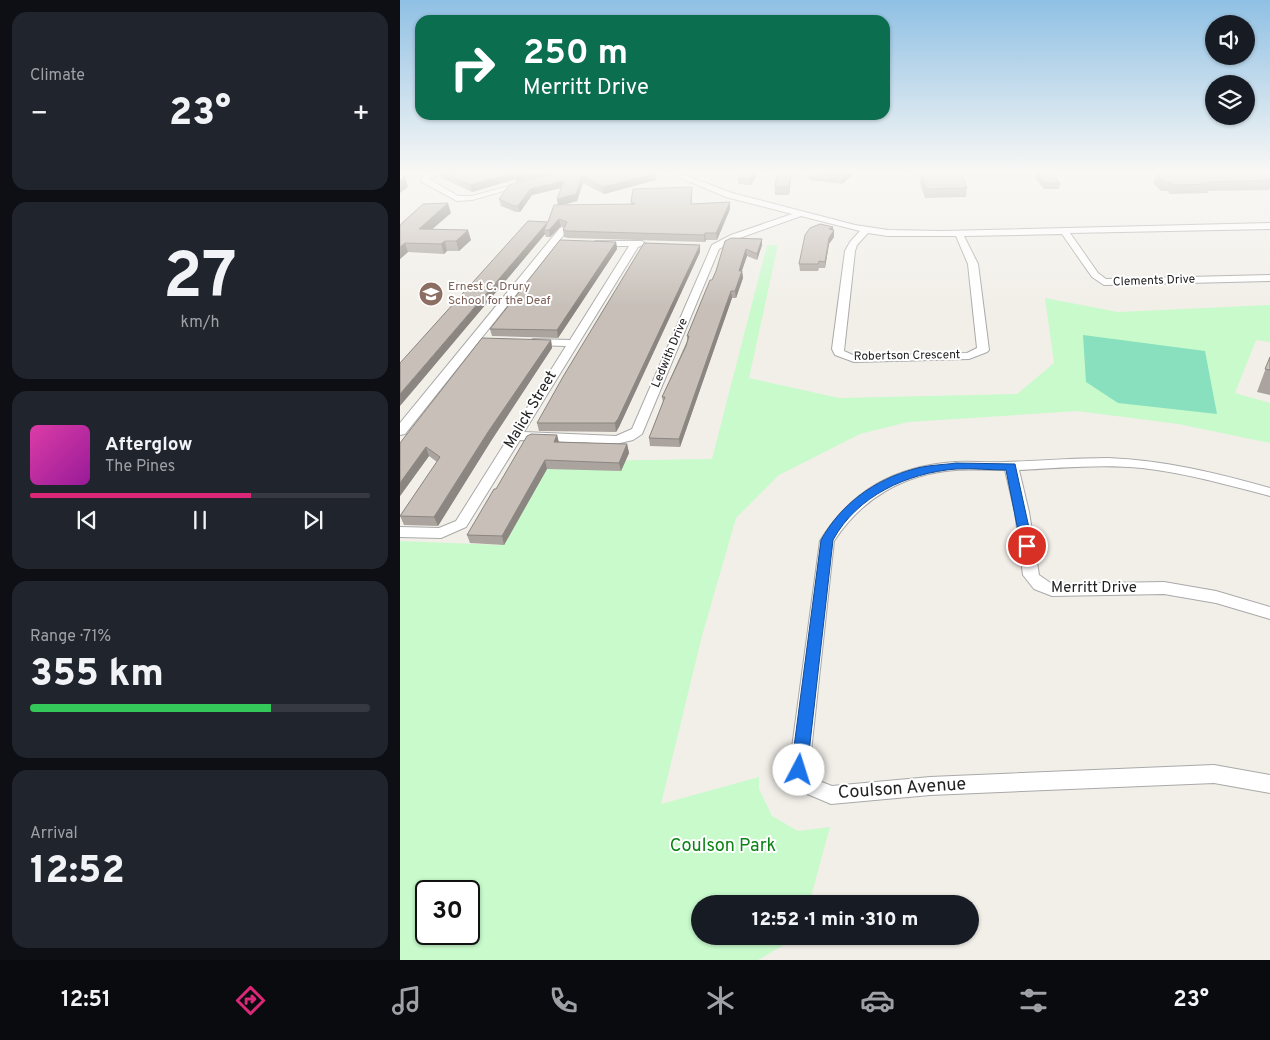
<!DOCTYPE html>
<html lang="en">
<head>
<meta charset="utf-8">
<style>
	:root { --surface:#171b24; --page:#20242c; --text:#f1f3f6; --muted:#9ea1a6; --line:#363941; --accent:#db2777 }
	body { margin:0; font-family:Overpass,sans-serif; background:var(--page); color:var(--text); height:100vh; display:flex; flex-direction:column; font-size:19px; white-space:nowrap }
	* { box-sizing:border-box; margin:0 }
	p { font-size:16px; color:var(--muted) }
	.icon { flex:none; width:28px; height:28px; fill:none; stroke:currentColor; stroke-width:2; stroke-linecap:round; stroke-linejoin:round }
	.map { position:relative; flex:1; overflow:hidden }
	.panel { display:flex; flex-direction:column; gap:12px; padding:12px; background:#0d0f14; width:400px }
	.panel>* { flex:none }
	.guide { position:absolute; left:15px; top:15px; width:475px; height:105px; border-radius:15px; box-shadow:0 1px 4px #0004; background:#0b6e4f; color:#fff; overflow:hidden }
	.controls { position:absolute; left:805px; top:15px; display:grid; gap:10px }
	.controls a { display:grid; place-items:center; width:50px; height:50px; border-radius:50%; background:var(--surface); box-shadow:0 1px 4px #0004; font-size:25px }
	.speed { position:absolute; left:15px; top:880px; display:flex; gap:10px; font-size:25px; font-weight:700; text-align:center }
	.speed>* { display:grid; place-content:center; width:65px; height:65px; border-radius:50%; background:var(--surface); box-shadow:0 1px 4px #0004; line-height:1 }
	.speed .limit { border:2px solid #111; border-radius:8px; background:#fff; color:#111 }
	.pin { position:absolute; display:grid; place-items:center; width:42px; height:42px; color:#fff; margin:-21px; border:2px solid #fff; border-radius:50%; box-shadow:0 1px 5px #0007 }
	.me { position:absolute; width:55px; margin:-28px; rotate:5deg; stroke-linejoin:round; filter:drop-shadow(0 0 4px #0008) }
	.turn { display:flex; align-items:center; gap:18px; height:105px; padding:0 25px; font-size:22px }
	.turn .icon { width:65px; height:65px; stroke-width:2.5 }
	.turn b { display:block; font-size:35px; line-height:42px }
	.big { font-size:38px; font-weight:800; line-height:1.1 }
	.panel .tile { flex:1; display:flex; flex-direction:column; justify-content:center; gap:8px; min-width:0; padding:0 18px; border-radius:15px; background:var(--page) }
	.panel .dial { align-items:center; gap:0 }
	.dial b { font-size:65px; line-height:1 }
	.song { display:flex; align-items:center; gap:15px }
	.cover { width:60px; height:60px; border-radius:8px; background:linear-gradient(135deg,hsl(320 70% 55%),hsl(300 70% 35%)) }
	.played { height:5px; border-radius:2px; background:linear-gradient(90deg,var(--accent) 65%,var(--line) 65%) }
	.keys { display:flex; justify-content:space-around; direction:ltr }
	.heat { display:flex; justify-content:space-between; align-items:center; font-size:28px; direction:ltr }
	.charge { height:8px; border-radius:4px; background:linear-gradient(90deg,#34c759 71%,var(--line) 0) }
	.trip { position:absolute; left:291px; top:895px; width:288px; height:50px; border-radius:25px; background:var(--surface); box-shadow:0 1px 4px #0004; font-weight:800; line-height:50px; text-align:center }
	.dock { display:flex; height:80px; justify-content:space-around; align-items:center; background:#090b0e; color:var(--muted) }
	.dock .icon { width:35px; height:35px }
	.dock .active { color:var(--accent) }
	.dock b { font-size:22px; color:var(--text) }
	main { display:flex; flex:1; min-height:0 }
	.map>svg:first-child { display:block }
	.park { fill:#c8facc; fill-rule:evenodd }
	.pitch { fill:#88e0be }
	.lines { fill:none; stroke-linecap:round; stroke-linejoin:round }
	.minor-casing { stroke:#a9a9a9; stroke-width:2 }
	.minor { fill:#fff; fill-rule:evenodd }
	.wall { fill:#aba49e }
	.shaded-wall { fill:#8b8681 }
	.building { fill:#c7bfb8; stroke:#8b8681 }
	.route { fill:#1a73e8; stroke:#114b97 }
	.labels { text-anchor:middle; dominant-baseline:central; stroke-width:4; stroke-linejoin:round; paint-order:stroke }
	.far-street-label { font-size:12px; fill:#222; stroke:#fff }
	.far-education-label { font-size:12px; fill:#785e54; stroke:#fff; text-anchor:start }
	.street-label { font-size:15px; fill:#222; stroke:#fff }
	.near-street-label { font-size:18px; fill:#222; stroke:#fff }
	.near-park-label { font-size:18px; fill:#0c8416; stroke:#fff }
</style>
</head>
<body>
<main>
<section class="panel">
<div class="tile"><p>Climate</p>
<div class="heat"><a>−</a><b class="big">23°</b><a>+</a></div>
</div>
<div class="tile dial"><b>27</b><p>km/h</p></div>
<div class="tile">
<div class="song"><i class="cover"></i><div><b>Afterglow</b><p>The Pines</p></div></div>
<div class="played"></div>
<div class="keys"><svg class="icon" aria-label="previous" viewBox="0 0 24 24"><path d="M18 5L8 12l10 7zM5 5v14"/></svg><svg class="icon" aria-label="pause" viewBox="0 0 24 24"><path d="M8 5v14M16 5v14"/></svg><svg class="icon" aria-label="next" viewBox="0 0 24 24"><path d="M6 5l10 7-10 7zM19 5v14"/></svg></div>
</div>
<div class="tile"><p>Range · 71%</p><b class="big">355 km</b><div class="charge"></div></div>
<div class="tile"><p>Arrival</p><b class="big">12:52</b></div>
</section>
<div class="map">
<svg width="870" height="960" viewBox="0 0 870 960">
	<rect width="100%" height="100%" fill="#f2efe9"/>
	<path class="park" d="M367,245h11l-29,133 90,20 178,-4 37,-31 -9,-65 73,14 152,-7v37l-14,-2 -21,53 35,10v40l-92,-19 -101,-13 -74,5 -95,6 -48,12 -81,41 -43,43 -34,118 -41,168 98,-27v12l13,27 26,15 32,-4 -21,77h-109v32h99l-41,24h-358v-419l101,4 37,-60 4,-14 13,-5 24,-5 133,-2zM26,891h43v43h-43z"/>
	<path class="pitch" d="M683,335l122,16 12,63 -99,-11 -32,-21z"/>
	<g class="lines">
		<defs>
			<path id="minor" d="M32,173h11l-14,6 29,17h14l52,-14 4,2 -56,16 -15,1 -35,-19 -1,-2 3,-5z
				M269,173h10l53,20 123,32 33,5 55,1 327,-8v6l-200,4 28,40 8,6 164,-4v6l-166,4 -12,-8 -30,-43 -98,2 14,28 11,86 -2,2 -18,7 -115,3 -19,-7 -3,-6 13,-98 5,-9 10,-11 -59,-15 -64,23 -18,10 -77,185 -9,6 -17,4 -96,-4 -54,87 -25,11 -41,-1v-10l39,1 17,-7 110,-175 -33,-1 -5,-3 5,-3 37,1 59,-94h-31l-4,-3 1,-2h47l4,3 -8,3 -114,185 92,4 16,-7 80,-184 19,-10 61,-21 -66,-17zM468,233l20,3h68l12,28 9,84 -10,5 -112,3 -11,-5 11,-100 2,-6z
				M511,173h120l-4,2h-112z
				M163,227l3,1v4l-161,202 -5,1v-12l160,-195z
				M708,458c56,2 109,15 162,30v8c-42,-11 -84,-23 -128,-28 -41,-4 -82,0 -123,2l10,42 10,63 13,9 112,-2 52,9 54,16v12l-54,-16 -52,-9 -112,2 -18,-7 -11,-14 -8,-63 -10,-42c-16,0 -33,-1 -50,0 -51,4 -93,28 -121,71l-25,229 10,11 13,5 98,-9 284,-12 56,10v18l-56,-10 -284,12 -99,9 -26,-11 -8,-7 -8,-16 31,-229c31,-51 76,-75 135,-79 17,-1 33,1 50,0 34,-1 69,-4 103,-4z"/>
		</defs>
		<use href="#minor" class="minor-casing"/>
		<use href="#minor" class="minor"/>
	</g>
	<path class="wall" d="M40,173h116l-40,9v-3l-44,13 -30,-14z
		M157,173l99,7 -52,14 -21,-11 -6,18 -14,4 68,-1v-2l61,-15v17l38,-2v7l-13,31h-11l-1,2 -137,-4 -4,-1 -1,-7 1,-2 -3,-2 -11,11h-4l-1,-3 -145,172 148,-184 10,-17 -1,-6 4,-11 -29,7 -12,17h-4l-15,-6 -2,-7z
		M341,173h17l-7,12 -13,-1v-6z
		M377,173h18l-1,4h-3l-2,18h-14v-8z
		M409,173h46l-13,11 -33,-4z
		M636,173l24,10 -1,6h-15l-9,-11z
		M521,174l46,14 -1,9 -41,1 -5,-15z
		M756,174l114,5v7l-1,4 -61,1v2l-38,1 -3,-3h-6l-8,-8z
		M51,213l-19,16 39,11 -12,11h-12l-3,3 -36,-2 -8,7v-34z
		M433,230l1,7 -5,7 -4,24h-6l-1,3h-18l-1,-7z
		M331,238l31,7 -5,15 -10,-4 -5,15 1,7 -7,20h-4l-52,149 -30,-1 -1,-8 14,-36 -1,-5 25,-56v-5z
		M216,242l1,7 -59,89 -66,-2 -2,-7z
		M300,252l-81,175 -3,5 -77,-1 -2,-8z
		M151,340l1,8 -61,93 -53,85 -34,-1 -4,-9 37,-54 -8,-6 -29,40v-53z
		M870,357v38l-13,-3z
		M157,435l2,7 68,2 2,9 -8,18 -74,-2 -43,76 -34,-2 -3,-8 29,-46z"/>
	<path class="shaded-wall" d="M115,173h41l-40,9v-3l-44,13 -2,-7z
		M354,173h4l-7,12 -1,-6z
		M391,173v4l-2,18v-8z
		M445,173h10l-13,11v-9z
		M255,174l1,6 -52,14 -1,-7z
		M5,176l3,11 -8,6v-13z
		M182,176l1,7 -6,18 -19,5 -1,-7z
		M164,181l1,6 -33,8 -12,17 -2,-6 12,-17z
		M330,202v7l-13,31 -1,-7z
		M48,203l3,10 -29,25 -3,-9z
		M159,219l2,7 -11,11 -1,-7z
		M147,223l-3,7 1,4 -145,172v-12z
		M433,227v5l1,-2v7l-5,7 -4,24v-6l4,-33z
		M68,230l3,10 -12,11 -3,-10z
		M305,233l1,7 -1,2 -1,-7z
		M362,239v6l-5,15v-6z
		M45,241l2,10 -3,3 -3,-10z
		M216,242l1,7 -59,89 -1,-8z
		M5,243l3,9 -8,7v-12z
		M300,245v7l-81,175 -3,5 -1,-9z
		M346,249l1,7 -8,22v-7z
		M342,271l1,7 -7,20 -1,-7z
		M331,291l1,7 -52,149 -1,-8z
		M151,340l1,8 -61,93 -53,85 -4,-9 54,-85z
		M157,435l2,9 -5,-2z
		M227,444l2,9 -8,18 -2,-8z
		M26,447l3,9 -29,40v-13z
		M145,460l2,9 -43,76 -2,-9z"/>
	<path class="building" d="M43,173h72l-45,12z
		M117,173h10l-12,3z
		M157,173h95l3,1 -52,13 -21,-11 -6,18 -19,5 7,-18 -34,8 -12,17h-4l-15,-7 10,-14z
		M341,173h13l-4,6 -12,-1z
		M377,173h14l-2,14h-14z
		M425,173h20l-3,2z
		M636,173h14l10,10h-15z
		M758,173h103l9,6v1l-62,2 2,2 -38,1 -3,-3h-5l-8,-8z
		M521,174h40l6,14 -41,1z
		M292,187l-1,17 39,-2 -14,31h-11l-1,2 -137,-4 -4,-1 4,-8 -8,-3 -10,11h-5l3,-7 -147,171v-31l128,-142 20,1 6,-17 81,-1 -4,-2 2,-13z
		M48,203l-29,26 49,1 -12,11h-11l-4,3 -36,-1 -5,4v-22l23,-21z
		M420,224l13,3 -4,2 5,1 -5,8 -4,24 -6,-1 -1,3h-19l6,-29 5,-7z
		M331,238l31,1 -5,15 -11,-5 -7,22h3l-7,20h-4l-52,148 -30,-1 16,-41h-3l24,-51 3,-10h-2l23,-56h2l4,-9 9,-30z
		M160,240l56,2 -59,88 -67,-1z
		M244,243l56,2 -82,174 -3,4h-78l27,-48z
		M82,338l69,2 -63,92 -54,85 -34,-1 40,-59 -14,-10 -26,36v-40z
		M870,357v13l-5,-1z
		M131,434l26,1 -3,7 73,2 -8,19 -74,-3 -43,76 -35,-1 27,-46h2l31,-53z"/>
	<linearGradient id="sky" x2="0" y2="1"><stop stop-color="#8fc0e4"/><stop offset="0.56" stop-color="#f9f8f5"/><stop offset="1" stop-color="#f9f8f5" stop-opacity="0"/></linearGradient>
	<rect width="870" height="307" fill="url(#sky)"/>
	<path class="route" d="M556,463l59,1 18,82 -6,5 -6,-5 -15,-76c-16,0 -33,-2 -50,-1 -49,4 -99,27 -123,71l-26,230 -2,5 -6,2 -6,-2 -2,-5 30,-230c20,-36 53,-60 93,-71 13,-4 28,-4 42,-6z"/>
	<defs>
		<symbol id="school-disc" viewBox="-11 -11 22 22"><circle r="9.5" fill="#8d6e63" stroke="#fff"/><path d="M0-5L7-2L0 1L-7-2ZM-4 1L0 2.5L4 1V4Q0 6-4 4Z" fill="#fff"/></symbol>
	</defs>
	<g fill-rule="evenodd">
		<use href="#school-disc" x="17" y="280" width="28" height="28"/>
	</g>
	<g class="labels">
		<g class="far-street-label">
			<text transform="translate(754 281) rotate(-2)">Clements Drive</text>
			<text transform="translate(270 353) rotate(-67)">Ledwith Drive</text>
			<text transform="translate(507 356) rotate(-1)">Robertson Crescent</text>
		</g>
		<g class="far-education-label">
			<text x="48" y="287">Ernest C. Drury<tspan x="48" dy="14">School for the Deaf</tspan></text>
		</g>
		<g class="street-label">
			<text transform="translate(131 410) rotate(-59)">Malick Street</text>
			<text x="694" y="588">Merritt Drive</text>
		</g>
		<g class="near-street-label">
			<text transform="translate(502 789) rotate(-4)">Coulson Avenue</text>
		</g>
		<g class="near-park-label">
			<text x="323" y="846">Coulson Park</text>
		</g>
	</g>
</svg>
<div class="controls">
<a><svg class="icon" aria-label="sound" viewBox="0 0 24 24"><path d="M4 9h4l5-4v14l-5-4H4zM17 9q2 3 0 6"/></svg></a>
<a><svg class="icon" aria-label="layers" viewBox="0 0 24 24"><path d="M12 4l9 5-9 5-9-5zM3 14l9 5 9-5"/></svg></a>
</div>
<div class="speed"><div class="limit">30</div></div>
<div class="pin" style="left:627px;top:546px;background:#d93025"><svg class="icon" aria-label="arrive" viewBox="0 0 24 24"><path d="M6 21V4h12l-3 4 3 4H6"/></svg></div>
<svg class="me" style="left:399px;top:770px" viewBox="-20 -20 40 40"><circle r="19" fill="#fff"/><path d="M0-13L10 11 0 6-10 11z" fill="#1a73e8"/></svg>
<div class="trip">12:52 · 1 min · 310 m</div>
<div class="guide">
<div class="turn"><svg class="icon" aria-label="right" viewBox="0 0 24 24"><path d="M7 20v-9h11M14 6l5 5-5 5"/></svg><div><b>250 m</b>Merritt Drive</div></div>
</div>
</div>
</main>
<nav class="dock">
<b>12:51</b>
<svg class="icon active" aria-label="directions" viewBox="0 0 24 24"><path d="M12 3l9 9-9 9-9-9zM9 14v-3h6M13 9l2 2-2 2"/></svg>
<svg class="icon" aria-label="music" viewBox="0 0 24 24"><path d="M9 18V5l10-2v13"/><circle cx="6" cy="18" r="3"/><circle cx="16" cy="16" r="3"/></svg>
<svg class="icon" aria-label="phone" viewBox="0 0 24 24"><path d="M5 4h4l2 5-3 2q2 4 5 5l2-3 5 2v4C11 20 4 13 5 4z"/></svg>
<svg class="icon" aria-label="climate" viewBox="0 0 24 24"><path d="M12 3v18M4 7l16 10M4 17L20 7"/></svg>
<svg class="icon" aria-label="car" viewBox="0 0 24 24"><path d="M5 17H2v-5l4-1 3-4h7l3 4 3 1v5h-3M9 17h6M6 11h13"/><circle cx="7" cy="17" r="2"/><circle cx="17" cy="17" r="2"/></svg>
<svg class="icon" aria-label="filters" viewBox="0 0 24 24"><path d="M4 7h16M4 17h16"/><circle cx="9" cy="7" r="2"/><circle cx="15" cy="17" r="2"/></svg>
<b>23°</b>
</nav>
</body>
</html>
